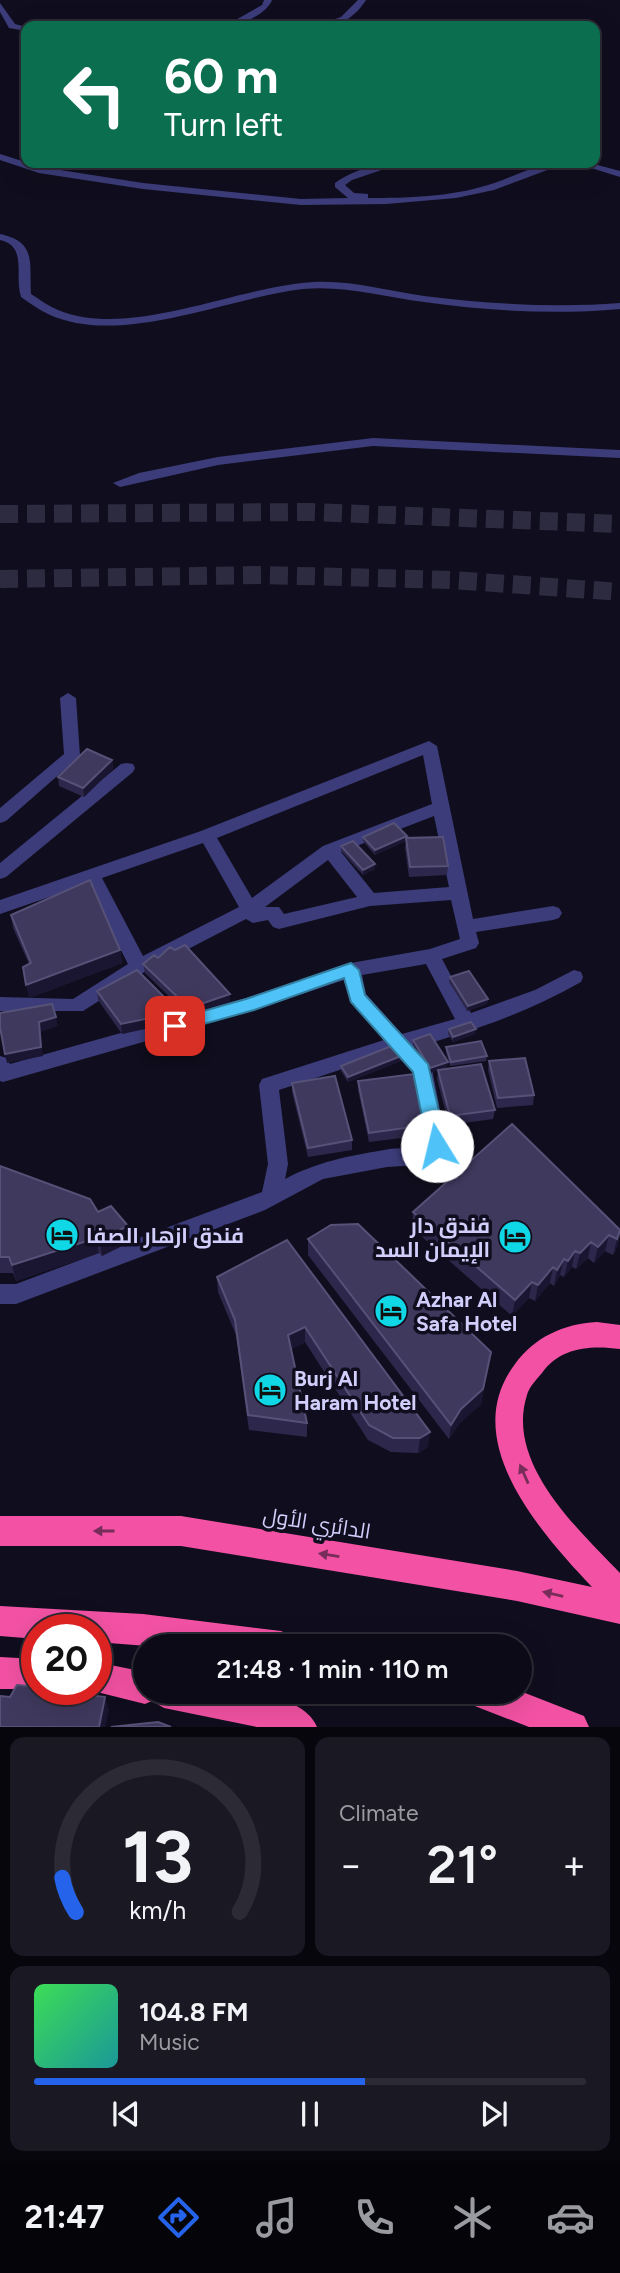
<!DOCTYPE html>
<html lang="en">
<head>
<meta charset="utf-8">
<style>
	:root { --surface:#0c0a16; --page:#1a1823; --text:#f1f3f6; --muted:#9a9aa1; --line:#2c2b35; --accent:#2563eb }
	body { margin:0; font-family:Figtree,Cairo,sans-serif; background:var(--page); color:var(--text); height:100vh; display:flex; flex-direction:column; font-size:26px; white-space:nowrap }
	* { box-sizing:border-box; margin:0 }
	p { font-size:23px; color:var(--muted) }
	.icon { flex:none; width:38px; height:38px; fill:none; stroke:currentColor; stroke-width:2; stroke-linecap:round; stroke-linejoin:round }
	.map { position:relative; height:1727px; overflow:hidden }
	.side { display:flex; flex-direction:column; gap:10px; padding:10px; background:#07060c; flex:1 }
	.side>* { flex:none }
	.top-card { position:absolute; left:21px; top:21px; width:579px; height:147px; border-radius:14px; box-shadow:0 7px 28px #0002,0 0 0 2px var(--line); background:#0b6e4f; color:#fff; overflow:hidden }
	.speed { position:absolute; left:21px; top:1614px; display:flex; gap:14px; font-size:35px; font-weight:700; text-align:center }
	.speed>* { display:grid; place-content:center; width:91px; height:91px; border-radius:50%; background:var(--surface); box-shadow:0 7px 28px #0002,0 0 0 2px var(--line); line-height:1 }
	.speed .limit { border:10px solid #d22; background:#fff; color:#111 }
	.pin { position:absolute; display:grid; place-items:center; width:60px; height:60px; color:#fff; margin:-30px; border-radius:14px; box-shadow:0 4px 10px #0006 }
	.me { position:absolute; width:77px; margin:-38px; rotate:351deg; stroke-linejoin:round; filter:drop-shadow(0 0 5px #0008) }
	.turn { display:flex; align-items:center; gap:24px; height:147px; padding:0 28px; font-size:32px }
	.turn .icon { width:91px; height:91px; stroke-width:2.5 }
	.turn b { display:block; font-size:49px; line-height:60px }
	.big { font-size:52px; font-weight:600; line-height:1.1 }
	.side .widget { flex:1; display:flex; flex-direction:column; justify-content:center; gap:10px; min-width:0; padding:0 24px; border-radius:14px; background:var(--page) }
	.side .dial { align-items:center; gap:0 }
	.dial svg { height:182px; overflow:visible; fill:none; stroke:var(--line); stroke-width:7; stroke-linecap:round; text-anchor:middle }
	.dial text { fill:var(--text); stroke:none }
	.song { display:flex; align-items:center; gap:21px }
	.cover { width:84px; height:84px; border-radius:10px; background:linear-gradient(135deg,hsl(130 70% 55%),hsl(180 70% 35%)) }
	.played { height:7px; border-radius:4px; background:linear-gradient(90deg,var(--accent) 60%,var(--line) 60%) }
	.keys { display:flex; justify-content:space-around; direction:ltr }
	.heat { display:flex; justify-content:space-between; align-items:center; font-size:38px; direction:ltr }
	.side .tiles { flex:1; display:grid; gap:10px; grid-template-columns:1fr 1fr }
	.widget:last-child { grid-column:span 2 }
	.trip { position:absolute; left:133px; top:1634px; width:399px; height:70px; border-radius:35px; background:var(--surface); box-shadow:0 7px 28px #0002,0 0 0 2px var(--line); font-weight:600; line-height:70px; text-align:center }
	.dock { display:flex; height:112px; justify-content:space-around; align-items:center; background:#050409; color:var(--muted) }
	.dock .icon { width:49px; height:49px }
	.dock .current { color:var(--accent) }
	.dock b { font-size:32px; color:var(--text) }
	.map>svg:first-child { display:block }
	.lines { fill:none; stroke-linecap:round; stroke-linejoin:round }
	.highway-tunnel { stroke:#2d2b3f; stroke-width:18; stroke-dasharray:18 9; stroke-linecap:butt }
	.minor { fill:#3c3c7a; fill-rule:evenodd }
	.highway { fill:#f352a4; fill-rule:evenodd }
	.wall { fill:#2d284b }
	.shaded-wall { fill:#1a1631 }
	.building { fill:#3f395e; stroke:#565177; stroke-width:2 }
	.oneway { fill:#762d5a }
	.route { fill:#4fc3f7; stroke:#337fa1; stroke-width:2 }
	.labels { text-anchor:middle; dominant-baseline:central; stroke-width:7; stroke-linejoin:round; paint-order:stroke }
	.near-poi-label { font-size:21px; font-weight:bold; fill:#d2cefc; stroke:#100e1e; text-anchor:start }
	.near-street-label { font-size:21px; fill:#d2cefc; stroke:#100e1e }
</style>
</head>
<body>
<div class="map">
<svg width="620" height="1727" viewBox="0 0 620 1727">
	<rect width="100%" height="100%" fill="#100e1e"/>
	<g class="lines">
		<path class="highway-tunnel" d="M0,514l310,-2 310,12
			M0,579l263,-4 190,5 167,12"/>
		<path class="minor" d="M264,0h8c-5,14 -33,27 -47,26l37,-21z
			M358,0h8c-13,20 -28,27 -51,26l26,-9z
			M0,3l15,21 11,3v4l-17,-3 -9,-16z
			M0,154l41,13 102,16 158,16 47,-1 -13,-11v-4c17,-13 46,-21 67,-20l-50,17 -7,5 9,8 14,1v4c38,0 82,-1 120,-13 27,-8 49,-23 78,-22l-72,27 -38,8 -70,6 -85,1 -158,-16 -104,-16 -39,-13z
			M575,163h15l30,8v6z
			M0,234c37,8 29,28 31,60 8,5 17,12 27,16 73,30 179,-24 256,-28 37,-2 74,9 110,14 65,8 131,12 196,7v6c-65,6 -131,2 -196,-7 -40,-5 -80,-17 -121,-13 -74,8 -183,59 -255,25 -9,-4 -18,-11 -27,-17 -7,-21 7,-51 -21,-57z
			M373,438l247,12v8l-247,-12 -155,19 -98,22 -7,-4 26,-10 79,-16z
			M68,693l8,5 4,58 -74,65 -6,2v-15l64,-54 -4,-56z
			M429,741l8,5 36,173 80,-13 6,2 3,5 -3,5 -6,2 -77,12 3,11 -3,5 -34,11 29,54 64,-23 39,-20 7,2 2,5 -2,5c-51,29 -111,51 -167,65l18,22 15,77 -3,6 -25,13 -32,2 -64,12 -58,31 -249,94h-16v-20h16l246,-92 6,-28 -9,-79 3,-6 122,-39 -34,-38 -6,-22 -96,32 -245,70 -3,-1v-25l7,2 3,6 236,-66 105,-35 79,-14 30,-10 -9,-39 -81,6 -91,23 -6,-2 -5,-7 -15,3 -7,-4 -100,52 -63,40h-83v-14l73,2 55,-35 -41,-80 -87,30v-14l201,-69zM423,755l9,49 -109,42 -71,52 -35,-60zM434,816l15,71 -75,6 -33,-41zM203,843l36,64 -96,49 -41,-78zM328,860l29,37 -73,17 -5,-7h-14zM426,964l29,55 -53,15 -36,-40 -4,-19zM394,1052l19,20 13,70c-14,8 -27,5 -42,8 -36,6 -67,12 -99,29l3,-15 -9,-74z
			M127,763l6,1 2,4 -2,4 -127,105 -6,2v-16l121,-99z"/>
		<path class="highway" d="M597,1322l23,3v24c-29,-4 -60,-2 -78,24 -5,6 -13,14 -15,22 -22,68 51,134 93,178v51l-103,-23 -336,-55h-181v-30h181l336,55 75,16c-51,-54 -135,-147 -77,-223 20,-27 48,-40 82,-42z
			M0,1606l143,8 138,17 11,5 5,11h-137l-64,-5v-13h-59v10l-37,-3z
			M0,1657l37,2v30h5h-42z
			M96,1662l49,10v20c43,0 153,-11 172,35h-60l-93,-19 -12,-7 -7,3 -60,-15h11z
			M520,1691l64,25 5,11h-60l-62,-24 -5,-11z"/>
	</g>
	<path class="wall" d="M112,760l1,9 -29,28 -25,-11 -1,-9z
		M407,836l-1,2 42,28 -1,9 -38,2 -4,-29 1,-7 -31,14 -12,-14v-4z
		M341,846l34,23 -12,6 -22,-24z
		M11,915l109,35 2,13 -93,35v-34l-16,-36z
		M158,958l72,36v9l-40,14 -45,-44 -2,-9z
		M450,977l38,22 -1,5 -20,7 -18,-29z
		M97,991l82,21 1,9 -58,13 -24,-34z
		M449,1029l26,5 -22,8 -5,-8z
		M413,1040l34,27 -5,2 53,41 -2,9 -44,6 -12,-46 1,-9 -8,3 -17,-28z
		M446,1047l41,9 -1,5 -36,5 -4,-14z
		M401,1061l-53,21 -7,-11v-5z
		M489,1061l45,34 -1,10 -36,3 -9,-38z
		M358,1081l69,44 -1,10 -57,7 -11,-52z
		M292,1083l60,57v10l-44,7 -16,-65z
		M0,1166l128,60 2,16 -28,14 -3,-3 -83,28 -3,-8h-13z
		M413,1212l207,18v4l-3,13 -4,8 -8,-4 -11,12 -6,-5 -12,11 -4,-2 -8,10 -4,-2 -6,11 -4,-3 -15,18 -6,-3 -17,18 -100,-88z
		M308,1239l183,113 -10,52 -22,20 -10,15 -141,-184z
		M287,1240l141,207 -10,6 -27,-1 -23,-12 -63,-98 -14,7 16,74v14l-58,-7 -13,-95 -18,-43 -1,-15z"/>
	<path class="shaded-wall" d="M112,760l1,9 -29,28 -1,-9z
		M407,836l-1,5 -31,14v-5z
		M375,864v5l-12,6v-5z
		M120,950l2,13 -93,35 -3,-13z
		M230,994v9l-40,14 -1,-9z
		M488,999l-1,5 -20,7 1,-5z
		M179,1012l1,9 -58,13 -1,-10z
		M56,1017l2,9 -18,6 3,24 -36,7 -2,-9 34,-32z
		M476,1029l-1,5 -22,8v-5z
		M401,1056v5l-53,21v-5z
		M448,1062l-1,5 -17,6v-5z
		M128,1226l2,16 -28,14 -3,-16z
		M620,1232l-3,15 -4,8 4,-16z
		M609,1235l-4,16 -11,12 4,-16z
		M96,1238l3,15 -83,28 -4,-16z
		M591,1242l-3,16 -12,11 4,-16z
		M575,1251l-3,16 -8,10 4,-16z
		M564,1259l-4,16 -6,11 3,-16z
		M553,1267l-3,16 -15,18 3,-16z
		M532,1282l-3,16 -17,18 3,-16z
		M305,1327v15l-16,8 -1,-15z
		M491,1352l-10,52 -22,20 -10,15 2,-14z
		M430,1432l-2,15 -10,6 2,-15z
		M105,1697l4,13 -4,17h-6z"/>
	<path class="building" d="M87,749l25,11 -29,28 -25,-11z
		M394,823l13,13 -32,14 -12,-13z
		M443,837l5,29 -38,1 -4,-29z
		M353,841l22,23 -12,6 -22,-24z
		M90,880l30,70 -94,35 -3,-18 8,-4 -20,-48z
		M185,945l45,49 -41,14 -46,-44 11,-9 4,3 12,-11 5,3z
		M137,970l42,42 -58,12 -24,-33z
		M469,971l19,28 -20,7 -18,-29z
		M52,1004l4,13 -17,5 2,25 -36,7 -5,-27v-14z
		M471,1022l5,7 -23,8 -4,-8z
		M430,1034l18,28 -18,6 -17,-28z
		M481,1041l6,15 -36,6 -5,-15z
		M394,1045l7,11 -53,21 -7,-11z
		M525,1058l9,37 -36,3 -9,-37z
		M481,1064l14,46 -45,6 -12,-46z
		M414,1074l13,51 -58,8 -11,-52z
		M335,1076l17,64 -44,8 -16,-65z
		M512,1124l108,106 -3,9 -8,-4 -11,12 -7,-5 -11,11 -5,-2 -7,10 -4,-2 -7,11 -4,-3 -15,18 -6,-3 -17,18 -102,-88z
		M0,1166l90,33 8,13 13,-6 17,20 -29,14 -3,-2 -84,27 -3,-8h-9z
		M358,1224l133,128 -8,37 -22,20 -10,16 -143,-186 23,-14z
		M287,1240l143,192 -10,6h-27l-24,-13 -64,-98 -17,8 19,88 -59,-8 -13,-95 -18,-43z
		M17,1685l20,2v2h9l59,8 -6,30h-99v-31l10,1z
		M158,1722l13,5h-60z"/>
	<defs><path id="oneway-solid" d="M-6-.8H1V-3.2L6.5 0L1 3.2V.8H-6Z" transform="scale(1.75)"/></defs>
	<g class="oneway">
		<use href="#oneway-solid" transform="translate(524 1474) rotate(-114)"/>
		<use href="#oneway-solid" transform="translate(104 1531) rotate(-180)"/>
		<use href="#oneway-solid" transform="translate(329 1555) rotate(-171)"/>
		<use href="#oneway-solid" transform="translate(553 1594) rotate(-167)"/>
	</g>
	<path class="route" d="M351,963l8,7 6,25 63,69 19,82 -3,5h-13l-3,-5 -15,-74 -62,-70 -7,-24 -90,32 -79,22 -9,-6 2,-5 78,-22z"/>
	<defs>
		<symbol id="hotel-disc" viewBox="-11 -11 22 22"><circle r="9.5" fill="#10d7e6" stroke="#100e1e"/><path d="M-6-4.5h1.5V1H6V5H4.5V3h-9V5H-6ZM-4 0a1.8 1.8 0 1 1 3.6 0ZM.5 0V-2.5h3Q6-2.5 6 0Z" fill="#111"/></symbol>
	</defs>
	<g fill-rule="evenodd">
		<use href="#hotel-disc" x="43" y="1216" width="38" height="38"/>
		<use href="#hotel-disc" x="496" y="1218" width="38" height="38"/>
		<use href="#hotel-disc" x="372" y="1292" width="38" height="38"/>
		<use href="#hotel-disc" x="251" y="1371" width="38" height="38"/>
	</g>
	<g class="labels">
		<g class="near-poi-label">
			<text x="490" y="1225" text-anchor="end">فندق دار<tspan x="490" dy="24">الإيمان السد</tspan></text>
			<text x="86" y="1235">فندق ازهار الصفا</text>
			<text x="416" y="1299">Azhar Al<tspan x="416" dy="24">Safa Hotel</tspan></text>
			<text x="294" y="1378">Burj Al<tspan x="294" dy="24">Haram Hotel</tspan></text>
		</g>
		<g class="near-street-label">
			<text transform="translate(317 1523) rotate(9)">الدائري الأول</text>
		</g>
	</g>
</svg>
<div class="speed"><div class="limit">20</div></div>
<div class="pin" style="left:175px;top:1026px;background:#d93025"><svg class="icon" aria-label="arrive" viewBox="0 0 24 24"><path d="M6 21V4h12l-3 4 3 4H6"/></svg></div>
<svg class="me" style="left:437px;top:1146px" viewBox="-20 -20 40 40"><circle r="19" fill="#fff"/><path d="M0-13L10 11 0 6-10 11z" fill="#4fc3f7"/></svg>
<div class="trip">21:48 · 1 min · 110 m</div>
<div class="top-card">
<div class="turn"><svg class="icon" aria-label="left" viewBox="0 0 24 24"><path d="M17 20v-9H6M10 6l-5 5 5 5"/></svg><div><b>60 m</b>Turn left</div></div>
</div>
</div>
<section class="side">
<div class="tiles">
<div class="widget dial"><svg viewBox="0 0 100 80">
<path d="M14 69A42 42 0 1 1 86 69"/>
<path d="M14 69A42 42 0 0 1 8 54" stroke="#2563eb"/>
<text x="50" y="56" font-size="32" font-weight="700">13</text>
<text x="50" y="72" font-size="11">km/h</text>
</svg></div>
<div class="widget"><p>Climate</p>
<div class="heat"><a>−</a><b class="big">21°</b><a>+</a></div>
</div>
<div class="widget">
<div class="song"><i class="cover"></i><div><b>104.8 FM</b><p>Music</p></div></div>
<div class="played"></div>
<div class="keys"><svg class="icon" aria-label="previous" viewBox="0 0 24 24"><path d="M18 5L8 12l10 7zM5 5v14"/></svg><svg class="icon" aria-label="pause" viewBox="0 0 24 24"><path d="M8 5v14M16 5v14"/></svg><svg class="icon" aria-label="next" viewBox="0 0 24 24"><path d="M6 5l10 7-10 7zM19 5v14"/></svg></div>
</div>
</div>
</section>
<nav class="dock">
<b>21:47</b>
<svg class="icon current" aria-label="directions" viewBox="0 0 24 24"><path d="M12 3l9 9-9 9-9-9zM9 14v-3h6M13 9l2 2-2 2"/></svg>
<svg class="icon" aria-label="music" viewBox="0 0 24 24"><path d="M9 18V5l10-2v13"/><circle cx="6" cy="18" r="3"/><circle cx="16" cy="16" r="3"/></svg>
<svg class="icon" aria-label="phone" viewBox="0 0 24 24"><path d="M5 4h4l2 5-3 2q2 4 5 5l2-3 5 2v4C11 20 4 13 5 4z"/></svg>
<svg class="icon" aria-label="climate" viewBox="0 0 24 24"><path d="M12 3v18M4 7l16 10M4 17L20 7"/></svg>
<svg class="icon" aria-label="car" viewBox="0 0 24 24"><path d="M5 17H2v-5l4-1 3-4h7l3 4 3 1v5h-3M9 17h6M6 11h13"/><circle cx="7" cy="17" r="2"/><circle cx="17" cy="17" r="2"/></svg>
</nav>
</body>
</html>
